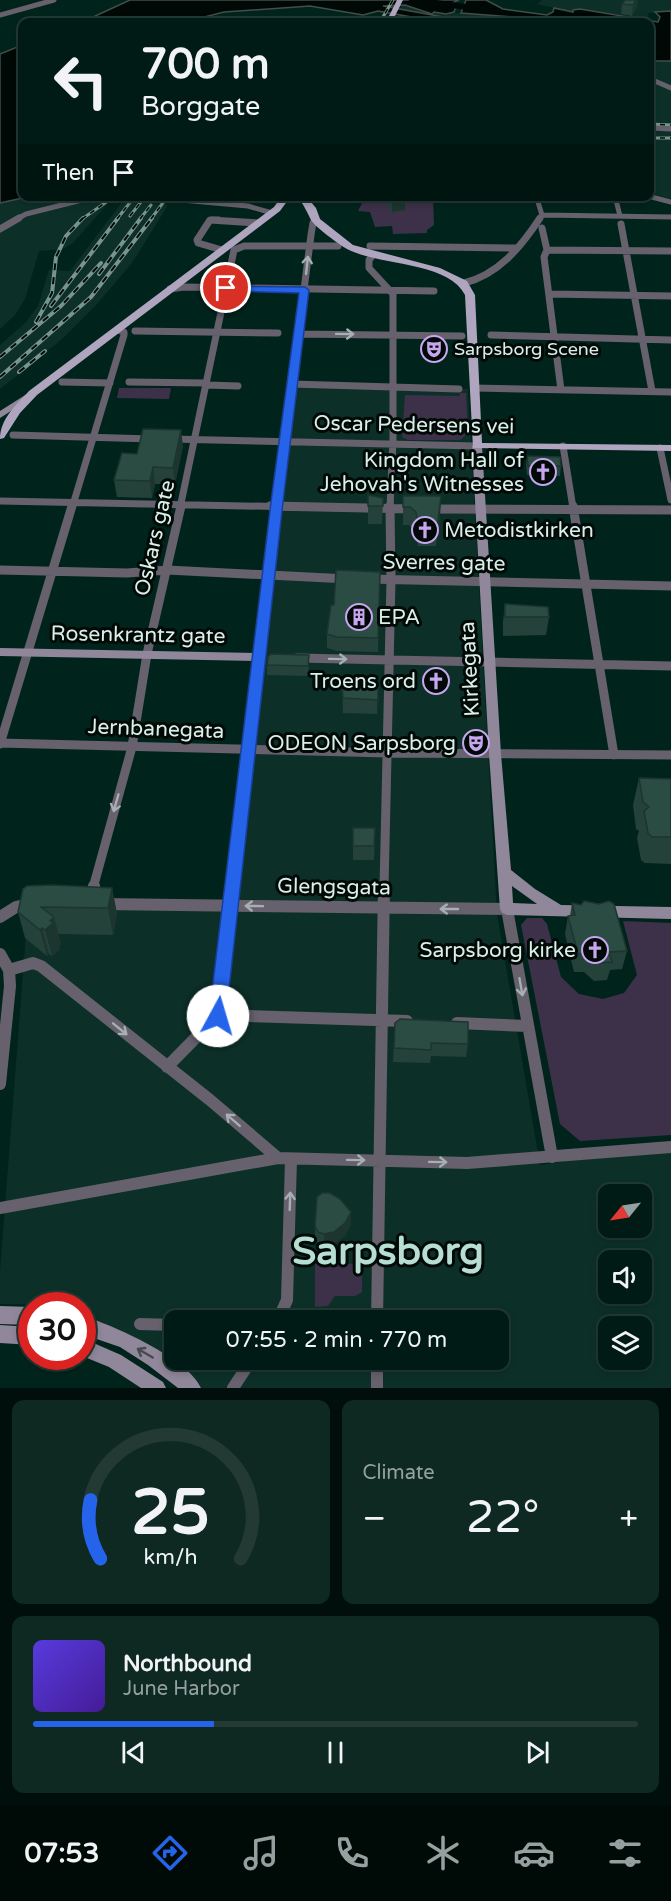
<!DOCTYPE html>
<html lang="en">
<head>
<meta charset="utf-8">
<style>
	:root { --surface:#001b15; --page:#0e2822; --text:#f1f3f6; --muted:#95a1a0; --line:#223934; --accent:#2563eb }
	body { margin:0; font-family:"Varela Round",sans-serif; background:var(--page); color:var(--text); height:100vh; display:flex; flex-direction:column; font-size:22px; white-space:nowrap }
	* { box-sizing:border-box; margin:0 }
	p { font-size:20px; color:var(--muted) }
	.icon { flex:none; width:33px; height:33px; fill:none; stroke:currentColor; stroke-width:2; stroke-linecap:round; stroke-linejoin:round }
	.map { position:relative; height:1388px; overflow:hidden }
	.sheet { display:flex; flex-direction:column; gap:12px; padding:12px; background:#000f0c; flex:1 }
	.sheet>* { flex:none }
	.guide { position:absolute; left:18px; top:18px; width:636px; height:183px; border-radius:12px; box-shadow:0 3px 9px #0003,0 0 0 2px var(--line); background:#001b15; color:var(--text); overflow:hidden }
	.needle { width:39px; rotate:240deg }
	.controls { position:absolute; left:598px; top:1184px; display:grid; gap:12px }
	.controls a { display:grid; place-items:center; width:54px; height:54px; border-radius:12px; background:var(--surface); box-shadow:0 3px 9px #0003,0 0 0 2px var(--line); font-size:30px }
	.speed { position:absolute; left:18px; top:1292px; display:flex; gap:12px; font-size:30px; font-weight:700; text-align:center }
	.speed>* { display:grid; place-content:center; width:78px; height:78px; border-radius:50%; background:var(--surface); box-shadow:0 3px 9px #0003,0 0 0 2px var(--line); line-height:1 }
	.speed .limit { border:9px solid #d22; background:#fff; color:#111 }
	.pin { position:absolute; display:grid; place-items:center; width:51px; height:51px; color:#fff; margin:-26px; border:3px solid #fff; border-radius:50%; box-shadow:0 2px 6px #0007 }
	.me { position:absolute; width:66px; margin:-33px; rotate:6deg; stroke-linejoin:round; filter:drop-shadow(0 0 4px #0008) }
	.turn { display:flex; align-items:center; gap:21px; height:126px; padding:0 24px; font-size:27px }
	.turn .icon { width:78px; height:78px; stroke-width:2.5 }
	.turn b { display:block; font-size:42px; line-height:51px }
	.then { display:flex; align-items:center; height:57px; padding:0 24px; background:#0003; gap:12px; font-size:22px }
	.big { font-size:45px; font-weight:600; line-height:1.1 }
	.sheet .tile { flex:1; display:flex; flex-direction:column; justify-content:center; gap:9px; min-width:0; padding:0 21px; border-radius:12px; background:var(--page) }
	.sheet .dial { align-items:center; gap:0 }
	.dial svg { height:156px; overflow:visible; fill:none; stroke:var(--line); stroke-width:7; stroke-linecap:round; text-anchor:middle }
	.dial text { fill:var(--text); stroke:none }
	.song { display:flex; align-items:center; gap:18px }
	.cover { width:72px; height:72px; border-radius:9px; background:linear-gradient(135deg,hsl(250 70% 55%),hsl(260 70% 35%)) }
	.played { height:6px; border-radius:3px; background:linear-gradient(90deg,var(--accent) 30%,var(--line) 30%) }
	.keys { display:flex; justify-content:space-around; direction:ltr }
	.heat { display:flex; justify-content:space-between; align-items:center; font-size:33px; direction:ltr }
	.sheet .tiles { flex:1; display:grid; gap:12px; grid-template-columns:1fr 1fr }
	.tile:last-child { grid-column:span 2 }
	.trip { position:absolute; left:164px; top:1310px; width:345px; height:60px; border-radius:12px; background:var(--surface); box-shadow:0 3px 9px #0003,0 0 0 2px var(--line); font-weight:600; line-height:60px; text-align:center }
	.menu { display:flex; height:96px; justify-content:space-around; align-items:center; background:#000b08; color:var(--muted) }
	.menu .icon { width:42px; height:42px }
	.menu .current { color:var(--accent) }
	.menu b { font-size:27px; color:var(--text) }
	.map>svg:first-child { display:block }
	.built { fill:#0c3028; fill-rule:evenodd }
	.green { fill:#3d314a }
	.water { fill:#000905; stroke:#424e49; stroke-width:1.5 }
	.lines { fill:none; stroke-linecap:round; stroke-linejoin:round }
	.river { fill:#000905; fill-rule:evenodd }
	.street-far3 { stroke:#66616d; stroke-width:5 }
	.street-far2 { stroke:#66616d; stroke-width:7 }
	.street-far1 { stroke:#66616d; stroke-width:9 }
	.street { stroke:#66616d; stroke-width:12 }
	.secondary { fill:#90879a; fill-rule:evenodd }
	.primary { fill:#b0a5be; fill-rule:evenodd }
	.rail-far1-casing { stroke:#79948d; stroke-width:3 }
	.rail-casing { stroke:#79948d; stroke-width:4 }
	.rail-far1 { stroke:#010a07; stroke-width:1.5; stroke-dasharray:5; stroke-linecap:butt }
	.rail { stroke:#010a07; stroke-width:2; stroke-dasharray:7; stroke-linecap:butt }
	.wall { fill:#24413a }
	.shaded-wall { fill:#1d352f }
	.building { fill:#2a4c43; stroke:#1d352f; stroke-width:1.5 }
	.oneway { stroke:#a6afb1 }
	.oneway2 { stroke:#484850 }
	.route { fill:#2563eb; stroke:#184099; stroke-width:1.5 }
	.labels { text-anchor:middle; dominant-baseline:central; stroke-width:6; stroke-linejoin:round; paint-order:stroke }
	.far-poi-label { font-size:18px; fill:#dbeee8; stroke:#010a07; text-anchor:start }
	.street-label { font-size:21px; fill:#dbeee8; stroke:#010a07 }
	.poi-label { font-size:21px; fill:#dbeee8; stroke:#010a07; text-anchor:end }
	.near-town-label { font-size:39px; font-weight:bold; fill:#b7ded2; stroke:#010a07 }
</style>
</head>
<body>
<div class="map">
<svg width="671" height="1388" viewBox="0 0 671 1388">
	<rect width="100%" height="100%" fill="#00241c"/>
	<path class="built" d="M543,0h128v11l-23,2 1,6 -69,-10 -7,3 -36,-8z
		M402,5l17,3 13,6 2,-2 12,2 15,-1 80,6h-17v3h-62l-8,-3 -54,-9z
		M650,61h21v138l-21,-6z
		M27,196l91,1 -9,5 -36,41 -10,6 -24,2 -14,48 -10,16 -15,14v-126z
		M142,197h9l-3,6 20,2 -36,58 -35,41 -36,36 -61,49v-44l26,-23 12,-16 11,-36 21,1 53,-70z
		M292,384l176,5 29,525 43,251 87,-14 44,-1v238h-471l-57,-46 -60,-27 -1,-10 -82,-1v-33l28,-362 201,-3zM609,1194h33v33h-33zM609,1260h33v33h-33zM174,1320h324v39h-324zM609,1326h33v33h-33z"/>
	<path class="green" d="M365,197h68l1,28 -7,5v3l-34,1 -1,-8 -17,1 -5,-15 -12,-1z
		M119,388h52l-2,11 -52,-1z
		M460,393h6l2,40 -8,7h-52l-6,-3 3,-42 55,1z
		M527,918h15l5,6 14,53 18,17 24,5 21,-6 13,-18 -14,-54 48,2v212l-91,6 -20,-17 -39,-199z
		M315,1262l42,2 5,5v23l-7,4h-20l-7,10 -13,1z"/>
	<path class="water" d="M130,0h329l-7,3 5,1 -3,8 -8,2 -12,-2 -2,2 -27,-9 -22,1 71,13 8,3h-43l-2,-4 -39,-7 -15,4 -53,-9 -86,6 -20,5 -1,5h-116l8,-3 -2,-2z
		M466,0h20l17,9 44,6 6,-3 1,-4 19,4v-2l7,-1 78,13 2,-5 -5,-5 16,-1v50h-21v-39h-126l-1,-3h17l-79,-6z
		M22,45v151l5,1 -27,6v-149z"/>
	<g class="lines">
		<path class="river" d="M408,0h28l54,7 5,3 -5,3 -77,-10z"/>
		<path class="street-far3" d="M0,15l54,-15
			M366,22l24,-2
			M650,79l21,9
			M650,128l21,1
			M540,196l-2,6 4,13
			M615,196l5,20
			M648,196l23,6
			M181,200l67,6 24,7
			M542,215l129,2
			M17,219l9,-5 72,-18
			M212,219h7
			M539,219l3,-4"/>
		<path class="street-far2" d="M621,224l31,167
			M542,228l5,22 -3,7 17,133
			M0,229l19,-11
			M370,246l145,2
			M222,250l-24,-7 -1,-3 13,-20 48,3
			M547,250l124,1
			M373,255l-4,5v8l24,26v145l-3,69
			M464,283c34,-8 57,-36 76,-65
			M170,289l14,-2 250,4
			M549,294l122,2
			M135,331l143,2
			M298,334l164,2
			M491,335l180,5
			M62,382l48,1
			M129,382l78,1
			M292,384l167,5
			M207,385l31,1
			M474,388l197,4
			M13,435l139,4
			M171,439l306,7
			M563,446l10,62
			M660,448l11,52
			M0,501l348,7
			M72,508l52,-173v-3l-6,-2
			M180,508l54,-258 10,-4h94
			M276,508l35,-273 2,-12 3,-3"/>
		<path class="street-far1" d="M270,506l145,3
			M573,506l41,249
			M428,509l243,1
			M0,570l127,3 40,-3 181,9
			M367,579l304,7
			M297,658l374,8
			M0,743l388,10 283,2
			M0,744l72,-238
			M93,888l39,-141 15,-93 34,-148
			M233,888l44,-382
			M384,888l7,-308 -1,-74"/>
		<path class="street" d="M90,899l4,-13
			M102,904l405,5 45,248
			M0,917l16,-10 13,-3
			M0,954l9,16 1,16 -10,98
			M9,970l24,-7 8,3 169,134 68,58
			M218,1015l189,6
			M457,1023l71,3
			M167,1067l51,-52 15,-129
			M0,1208l278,-50 189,5 204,-16
			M278,1320l9,-20 4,-141
			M377,1320l7,-434
			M140,1324l34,1
			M377,1359v29
			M233,1388l19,-29"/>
		<path class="secondary" d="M30,392l3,1v4l-33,21v-7z
			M477,443l5,3 19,308 10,116 24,19 26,16 110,2v12l-164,-4 -5,-2 -2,-4 -11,-155 -17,-308zM512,886l25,18 -24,-1z
			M0,648l259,5 6,4 -6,4 -259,-5z
			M0,1306l32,1v18l-32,-1z
			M82,1316c30,8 107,43 119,72h-23l-30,-23 -28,-18 -38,-13z
			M0,1325l32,2v18l-32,-2z
			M82,1338l39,17 42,27 3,6h-25l-32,-21 -27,-11z"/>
		<path class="primary" d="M397,0h6l-11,22h-6z
			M282,196h9l-11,15 -243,184 -17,18 -16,25 -4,1c0,-20 16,-34 29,-48l245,-184z
			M297,196h9l10,12 4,11 33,26 87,23 27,13 8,14 7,148 189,2v6l-198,-3 -8,-153c-17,-34 -86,-29 -118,-46 -7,-4 -32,-22 -36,-29 -5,-10 -7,-15 -14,-24z"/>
		<defs>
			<path id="rail-far1" d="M380,22l13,-22
				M650,124l21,1
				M650,138h21
				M130,216l14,-18
				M82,219l33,-23
				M117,219l15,-19
				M140,219l11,-14
				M151,219l17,-23"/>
			<path id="rail" d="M99,274l42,-56
				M51,306l67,-88
				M36,322l16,-29 4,-36 10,-21 17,-18
				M0,357l61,-51 40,-43
				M19,372l26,-21
				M0,377l91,-80 61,-79"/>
		</defs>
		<use href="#rail-far1" class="rail-far1-casing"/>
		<use href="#rail" class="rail-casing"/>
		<use href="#rail-far1" class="rail-far1"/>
		<use href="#rail" class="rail"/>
	</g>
	<path class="wall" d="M625,0l12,7 -5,9 -11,-2 1,-10z
		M382,196h23v14l-13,2z
		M183,446l-8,38h-20l-3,14 -35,-1 -3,-17 23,-26z
		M527,456l34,10 -1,10 -33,-1 -1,-10z
		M368,495l15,3 -1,26h-14z
		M403,496h38l-1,19 -4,31h-18l-3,-15 -6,-6h-6z
		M380,572l-2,80 -41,-1 -10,-3v-14l7,-29z
		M505,604l44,13 -3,18 -43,1v-14z
		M267,665h42l-1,11 -41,-1z
		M342,683l36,1 -1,30 -34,-1z
		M639,778l32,1v85l-26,-1 -4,-3 -4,-22 2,-7 -3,-2 -3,-24z
		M353,828h22l-1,32h-21z
		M112,888l5,26 -4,21 -55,-1 3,10 -2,2 1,3 -8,7 -3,-2 -2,2 -22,-18 -7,-26z
		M572,903l55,48 -5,18 -12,1 -3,10 -13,1 -10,-9h-10l-9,-38 3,-18h2z
		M395,1023l73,21 -2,13 -35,-1 -1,7 -37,-1z
		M351,1212v12l-6,12 -11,8 -9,2 -7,-2 -3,-6v-12z"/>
	<path class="shaded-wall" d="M636,0h2l-1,7 -5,9 1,-11z
		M392,196h13v14l-13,2z
		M181,430l2,16 -8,38 -2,-16z
		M153,467l2,17 -3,14 -2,-17z
		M441,496l-1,19 -4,31 1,-18z
		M112,888l5,26 -4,21 -5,-27z
		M54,917l7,27 -2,2 1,3 -8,7 -7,-26 5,-9z
		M42,928l7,26 -2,2 -7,-26z
		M351,1212v12l-6,12 -11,8 -9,2 -1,-12z"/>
	<path class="building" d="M625,0h11l-3,5 -11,-1z
		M143,429l38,1 -8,38 -20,-1 -3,14 -36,-1 8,-27 15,1z
		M527,456l33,1 1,9h-33z
		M368,495l15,3v8h-15z
		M403,496h38l-4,32h-18l-3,-16 -6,-5h-7z
		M336,570l44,2 -2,66 -41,-1 -10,-3 4,-29h3z
		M505,604l43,3 1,10h-44z
		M271,654l38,1 -1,11 -41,-1 1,-8z
		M342,683l36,1v16l-35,-2z
		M639,778l32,1v58h-19l-4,-4 -4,-22 5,-4 -6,-5z
		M353,828h22l-1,18h-21z
		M52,885l60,3 -4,20 -67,-1 13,10 -4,4 3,2 -8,7 -3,-2 -2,2 -22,-18 5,-23 4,-3z
		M584,901l15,3 10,-3 5,3 13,47 -18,1 3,10 -14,1 -10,-10 -10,1 -10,-38 7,-1 -3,-12 9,2z
		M400,1019l68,3v22l-37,-1v7l-37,-2 1,-25z
		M322,1193h8l10,6 11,13 -6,11 -11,9 -10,2 -6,-2 -3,-6 2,-29z"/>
	<defs><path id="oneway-shaft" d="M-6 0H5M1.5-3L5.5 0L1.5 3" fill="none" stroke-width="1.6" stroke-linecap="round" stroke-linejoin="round" transform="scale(1.5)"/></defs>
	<g class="oneway">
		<use href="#oneway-shaft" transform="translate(307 265) rotate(-84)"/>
		<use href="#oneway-shaft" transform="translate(345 334) rotate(1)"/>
		<use href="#oneway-shaft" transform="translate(338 659) rotate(1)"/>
		<use href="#oneway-shaft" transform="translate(116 803) rotate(106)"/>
		<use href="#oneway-shaft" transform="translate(254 906) rotate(-179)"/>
		<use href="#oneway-shaft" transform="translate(449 909) rotate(180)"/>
		<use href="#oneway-shaft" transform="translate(521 987) rotate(80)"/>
		<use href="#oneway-shaft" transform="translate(120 1029) rotate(39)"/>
		<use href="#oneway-shaft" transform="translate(233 1120) rotate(-139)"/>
		<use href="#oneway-shaft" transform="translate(356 1160) rotate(1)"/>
		<use href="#oneway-shaft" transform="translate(438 1162) rotate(1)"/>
		<use href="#oneway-shaft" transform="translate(290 1201) rotate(-88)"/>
	</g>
	<use class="oneway2" href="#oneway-shaft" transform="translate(145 1353) rotate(-150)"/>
	<path class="route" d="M223,286l82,1 4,3 -26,212 -57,514 -3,5 -5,2 -6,-2 -3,-5 62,-514 28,-209 -73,-2 -3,-1z"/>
	<defs>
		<symbol id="theatre-ring" viewBox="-11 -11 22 22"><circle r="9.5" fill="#010a07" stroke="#c8a6ef" stroke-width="1.5"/><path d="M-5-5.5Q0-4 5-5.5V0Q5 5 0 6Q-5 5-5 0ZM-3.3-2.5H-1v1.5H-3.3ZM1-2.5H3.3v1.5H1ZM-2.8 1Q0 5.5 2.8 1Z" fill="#c8a6ef"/></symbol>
		<symbol id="church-ring" viewBox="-11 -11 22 22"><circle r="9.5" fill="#010a07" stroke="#c8a6ef" stroke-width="1.5"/><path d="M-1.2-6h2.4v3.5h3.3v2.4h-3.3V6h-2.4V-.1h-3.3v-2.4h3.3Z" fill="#c8a6ef"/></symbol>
		<symbol id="building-ring" viewBox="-11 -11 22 22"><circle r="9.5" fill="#010a07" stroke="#c8a6ef" stroke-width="1.5"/><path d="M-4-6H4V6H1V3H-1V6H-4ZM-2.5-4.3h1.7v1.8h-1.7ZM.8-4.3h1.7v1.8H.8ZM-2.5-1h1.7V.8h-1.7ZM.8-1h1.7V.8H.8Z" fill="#c8a6ef"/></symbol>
	</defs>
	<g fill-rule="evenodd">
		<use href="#theatre-ring" x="419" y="334" width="30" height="30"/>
		<use href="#church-ring" x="528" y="457" width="30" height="30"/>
		<use href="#church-ring" x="410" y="515" width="30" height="30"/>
		<use href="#building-ring" x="344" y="602" width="30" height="30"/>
		<use href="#church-ring" x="421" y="666" width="30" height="30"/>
		<use href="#theatre-ring" x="461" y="728" width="30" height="30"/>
		<use href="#church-ring" x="580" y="935" width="30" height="30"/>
	</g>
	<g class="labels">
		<g class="far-poi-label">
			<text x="454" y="349">Sarpsborg Scene</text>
		</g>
		<g class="street-label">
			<text transform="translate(414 425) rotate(1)">Oscar Pedersens vei</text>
			<text transform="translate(155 538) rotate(-77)">Oskars gate</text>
			<text transform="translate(444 563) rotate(1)">Sverres gate</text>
			<text transform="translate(138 635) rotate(1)">Rosenkrantz gate</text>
			<text transform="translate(470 669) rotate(-93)">Kirkegata</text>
			<text transform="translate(156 729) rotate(2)">Jernbanegata</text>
			<text transform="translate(334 887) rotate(1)">Glengsgata</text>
		</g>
		<g class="poi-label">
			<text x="524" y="460">Kingdom Hall of<tspan x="524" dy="24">Jehovah's Witnesses</tspan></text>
			<text x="444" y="530" text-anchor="start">Metodistkirken</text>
			<text x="378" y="617" text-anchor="start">EPA</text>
			<text x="416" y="681">Troens ord</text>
			<text x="456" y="743">ODEON Sarpsborg</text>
			<text x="576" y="950">Sarpsborg kirke</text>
		</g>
		<g class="near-town-label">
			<text x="388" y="1251">Sarpsborg</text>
		</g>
	</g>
</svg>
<div class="controls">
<a><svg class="needle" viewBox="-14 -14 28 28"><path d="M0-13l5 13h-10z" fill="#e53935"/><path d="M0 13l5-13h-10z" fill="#95a1a0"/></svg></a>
<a><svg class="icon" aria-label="sound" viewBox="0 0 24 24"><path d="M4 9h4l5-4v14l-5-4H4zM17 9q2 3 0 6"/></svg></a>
<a><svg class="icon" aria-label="layers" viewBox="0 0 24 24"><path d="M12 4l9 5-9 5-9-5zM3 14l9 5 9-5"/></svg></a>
</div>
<div class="speed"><div class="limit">30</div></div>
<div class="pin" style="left:226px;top:288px;background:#d93025"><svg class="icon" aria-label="arrive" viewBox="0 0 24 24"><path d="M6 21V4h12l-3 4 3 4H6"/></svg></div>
<svg class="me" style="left:218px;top:1016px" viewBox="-20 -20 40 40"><circle r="19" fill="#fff"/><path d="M0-13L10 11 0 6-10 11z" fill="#2563eb"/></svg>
<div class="trip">07:55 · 2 min · 770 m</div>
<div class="guide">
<div class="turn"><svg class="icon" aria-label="left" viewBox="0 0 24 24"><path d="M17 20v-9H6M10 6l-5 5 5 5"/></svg><div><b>700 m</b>Borggate</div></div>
<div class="then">Then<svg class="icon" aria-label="arrive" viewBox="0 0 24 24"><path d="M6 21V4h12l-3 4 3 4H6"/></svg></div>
</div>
</div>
<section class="sheet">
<div class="tiles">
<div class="tile dial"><svg viewBox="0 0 100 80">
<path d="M14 69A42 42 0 1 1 86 69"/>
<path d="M14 69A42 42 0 0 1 9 39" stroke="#2563eb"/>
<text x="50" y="56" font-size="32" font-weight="700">25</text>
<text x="50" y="72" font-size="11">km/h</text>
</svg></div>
<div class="tile"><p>Climate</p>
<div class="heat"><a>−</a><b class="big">22°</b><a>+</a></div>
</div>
<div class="tile">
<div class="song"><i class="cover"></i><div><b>Northbound</b><p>June Harbor</p></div></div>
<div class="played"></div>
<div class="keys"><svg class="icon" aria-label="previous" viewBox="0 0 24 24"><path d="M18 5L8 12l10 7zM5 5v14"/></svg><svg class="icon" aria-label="pause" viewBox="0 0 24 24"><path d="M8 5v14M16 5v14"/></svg><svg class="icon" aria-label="next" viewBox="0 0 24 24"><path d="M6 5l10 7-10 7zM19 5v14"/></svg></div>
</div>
</div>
</section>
<nav class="menu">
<b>07:53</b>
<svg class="icon current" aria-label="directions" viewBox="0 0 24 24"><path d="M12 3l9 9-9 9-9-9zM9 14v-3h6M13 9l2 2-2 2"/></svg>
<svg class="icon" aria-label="music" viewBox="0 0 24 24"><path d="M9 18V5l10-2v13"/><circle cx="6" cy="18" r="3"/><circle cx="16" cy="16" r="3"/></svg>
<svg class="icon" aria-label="phone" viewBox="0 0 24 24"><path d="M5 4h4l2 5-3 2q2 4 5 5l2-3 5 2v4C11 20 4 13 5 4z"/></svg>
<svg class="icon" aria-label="climate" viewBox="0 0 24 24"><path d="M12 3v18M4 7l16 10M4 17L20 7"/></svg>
<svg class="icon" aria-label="car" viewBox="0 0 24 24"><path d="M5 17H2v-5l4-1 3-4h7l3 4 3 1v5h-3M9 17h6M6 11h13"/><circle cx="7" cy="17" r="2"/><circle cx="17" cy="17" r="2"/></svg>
<svg class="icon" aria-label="filters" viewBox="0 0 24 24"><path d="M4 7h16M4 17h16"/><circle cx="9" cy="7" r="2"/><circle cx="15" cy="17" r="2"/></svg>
</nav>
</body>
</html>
